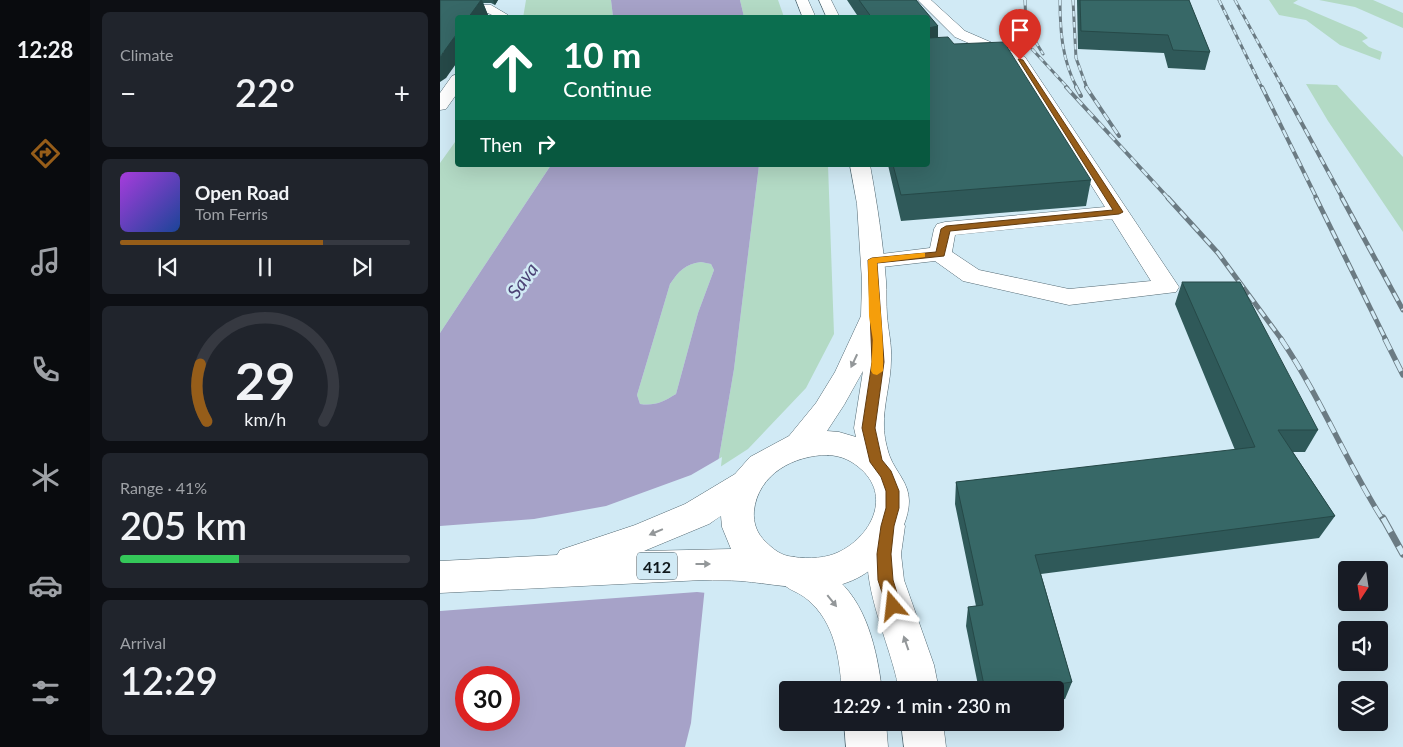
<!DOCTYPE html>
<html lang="en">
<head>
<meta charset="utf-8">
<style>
	:root { --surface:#171b24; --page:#20242c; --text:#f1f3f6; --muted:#9ea1a6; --line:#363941; --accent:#965d19 }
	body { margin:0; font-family:Lato,sans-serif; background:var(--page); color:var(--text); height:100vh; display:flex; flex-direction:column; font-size:19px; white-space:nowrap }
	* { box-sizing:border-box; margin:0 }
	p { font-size:16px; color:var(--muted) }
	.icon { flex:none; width:28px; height:28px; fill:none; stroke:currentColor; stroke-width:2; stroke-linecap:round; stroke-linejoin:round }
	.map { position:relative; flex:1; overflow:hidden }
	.side { display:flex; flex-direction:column; gap:12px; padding:12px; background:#0d0f14; width:350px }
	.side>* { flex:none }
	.guide { position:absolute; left:15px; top:15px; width:475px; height:152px; border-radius:5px; box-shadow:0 5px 20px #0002; background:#0b6e4f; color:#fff; overflow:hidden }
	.needle { width:32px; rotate:192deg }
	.fabs { position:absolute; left:898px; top:561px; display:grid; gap:10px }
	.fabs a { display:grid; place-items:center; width:50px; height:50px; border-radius:5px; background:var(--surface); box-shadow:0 5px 20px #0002; font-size:25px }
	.speed { position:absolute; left:15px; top:666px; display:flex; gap:10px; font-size:25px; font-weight:700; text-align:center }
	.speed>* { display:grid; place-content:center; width:65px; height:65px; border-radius:50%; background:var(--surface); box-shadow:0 5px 20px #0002; line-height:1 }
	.speed .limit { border:8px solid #d22; background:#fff; color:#111 }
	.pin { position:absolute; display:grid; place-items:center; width:42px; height:42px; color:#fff; margin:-51px -21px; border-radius:50% 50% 50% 0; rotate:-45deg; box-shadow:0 0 5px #0007 }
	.pin .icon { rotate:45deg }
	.me { position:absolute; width:55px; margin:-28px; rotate:343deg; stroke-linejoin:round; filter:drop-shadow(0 0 4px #0008) }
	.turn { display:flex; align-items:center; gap:18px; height:105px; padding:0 25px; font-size:22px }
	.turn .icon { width:65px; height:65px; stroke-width:2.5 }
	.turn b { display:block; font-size:35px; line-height:42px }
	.then { display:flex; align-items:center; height:48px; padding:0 25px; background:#0003; gap:10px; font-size:19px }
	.big { font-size:38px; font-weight:600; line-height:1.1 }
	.side .tile { flex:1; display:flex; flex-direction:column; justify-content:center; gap:8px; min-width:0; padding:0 18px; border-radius:8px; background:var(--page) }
	.side .dial { align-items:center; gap:0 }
	.dial svg { height:130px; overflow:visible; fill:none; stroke:var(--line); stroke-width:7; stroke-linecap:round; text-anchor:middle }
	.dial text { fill:var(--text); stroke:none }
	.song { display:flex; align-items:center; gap:15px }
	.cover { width:60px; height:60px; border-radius:8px; background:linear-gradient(135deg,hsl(280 70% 55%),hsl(220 70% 35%)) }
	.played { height:5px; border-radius:2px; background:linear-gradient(90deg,var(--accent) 70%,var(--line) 70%) }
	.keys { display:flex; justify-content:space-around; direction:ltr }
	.heat { display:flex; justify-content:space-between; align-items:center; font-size:28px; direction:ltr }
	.charge { height:8px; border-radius:4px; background:linear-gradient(90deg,#34c759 41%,var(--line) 0) }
	.trip { position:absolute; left:339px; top:681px; width:285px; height:50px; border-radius:5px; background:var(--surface); box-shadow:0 5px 20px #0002; font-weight:600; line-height:50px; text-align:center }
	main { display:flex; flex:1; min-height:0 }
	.menu { display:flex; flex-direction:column; width:90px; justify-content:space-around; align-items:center; background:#090b0e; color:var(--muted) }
	.menu .icon { width:35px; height:35px }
	.menu .on { color:var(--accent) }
	.menu b { font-size:22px; color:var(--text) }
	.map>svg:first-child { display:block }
	.green { fill:#b3dac5 }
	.water { fill:#a6a2c8; fill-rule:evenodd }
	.pier { fill:#d1eaf5 }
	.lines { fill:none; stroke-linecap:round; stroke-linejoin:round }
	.minor-casing { stroke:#536973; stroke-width:1 }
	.major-casing { stroke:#536973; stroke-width:1 }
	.minor { fill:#fff; fill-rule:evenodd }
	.major { fill:#fff; fill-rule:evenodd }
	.rail-far4-casing { stroke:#6b7b83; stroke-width:3 }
	.rail-far3-casing { stroke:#6b7b83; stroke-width:4 }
	.rail-far2-casing { stroke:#6b7b83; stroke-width:5 }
	.rail-far1-casing { stroke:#6b7b83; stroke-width:5.5 }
	.rail-casing { stroke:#6b7b83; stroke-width:7 }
	.rail-far4 { stroke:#d1eaf5; stroke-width:2; stroke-dasharray:5.5; stroke-linecap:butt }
	.rail-far3 { stroke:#d1eaf5; stroke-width:2.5; stroke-dasharray:8; stroke-linecap:butt }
	.rail-far2 { stroke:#d1eaf5; stroke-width:3; stroke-dasharray:9; stroke-linecap:butt }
	.rail-far1 { stroke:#d1eaf5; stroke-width:4; stroke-dasharray:12; stroke-linecap:butt }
	.rail { stroke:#d1eaf5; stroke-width:5; stroke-dasharray:16; stroke-linecap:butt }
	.wall { fill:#2f5959 }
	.shaded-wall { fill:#264948 }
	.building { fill:#376867; stroke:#264948 }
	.oneway { fill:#939799 }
	.route { fill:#965d19; stroke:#623c10 }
	.slow { fill:#f59e0b }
	.labels { text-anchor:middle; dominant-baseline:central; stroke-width:5; stroke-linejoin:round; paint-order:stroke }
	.shield { fill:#d1eaf5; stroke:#49575d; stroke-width:1 }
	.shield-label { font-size:16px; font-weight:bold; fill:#0f181c }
	.water-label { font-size:19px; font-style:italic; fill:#4a4174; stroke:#d1eaf5 }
</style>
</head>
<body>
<main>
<nav class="menu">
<b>12:28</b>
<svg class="icon on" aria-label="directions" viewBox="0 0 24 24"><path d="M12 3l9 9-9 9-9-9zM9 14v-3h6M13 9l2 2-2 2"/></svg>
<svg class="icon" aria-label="music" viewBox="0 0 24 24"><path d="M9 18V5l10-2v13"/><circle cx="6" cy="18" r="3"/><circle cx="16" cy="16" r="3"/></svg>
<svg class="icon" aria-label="phone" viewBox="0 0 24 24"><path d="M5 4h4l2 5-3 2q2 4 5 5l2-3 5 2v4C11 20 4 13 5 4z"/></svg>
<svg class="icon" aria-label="climate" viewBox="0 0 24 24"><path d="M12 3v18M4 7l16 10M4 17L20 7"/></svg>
<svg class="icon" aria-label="car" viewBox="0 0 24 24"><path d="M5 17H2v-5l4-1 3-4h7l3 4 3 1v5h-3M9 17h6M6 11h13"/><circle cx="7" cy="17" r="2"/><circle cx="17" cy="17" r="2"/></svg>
<svg class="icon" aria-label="filters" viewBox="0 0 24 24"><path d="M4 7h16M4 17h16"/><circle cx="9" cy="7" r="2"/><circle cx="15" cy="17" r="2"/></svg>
</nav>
<section class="side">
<div class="tile"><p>Climate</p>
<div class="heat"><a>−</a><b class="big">22°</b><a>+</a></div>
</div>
<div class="tile">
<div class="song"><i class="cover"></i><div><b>Open Road</b><p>Tom Ferris</p></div></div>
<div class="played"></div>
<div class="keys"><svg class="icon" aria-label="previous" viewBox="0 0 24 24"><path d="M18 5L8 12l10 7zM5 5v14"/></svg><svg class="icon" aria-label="pause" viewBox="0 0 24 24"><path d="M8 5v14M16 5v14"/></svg><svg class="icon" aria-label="next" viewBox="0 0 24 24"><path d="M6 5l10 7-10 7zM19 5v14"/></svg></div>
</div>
<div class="tile dial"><svg viewBox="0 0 100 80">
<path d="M14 69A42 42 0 1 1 86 69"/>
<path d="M14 69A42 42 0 0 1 10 34" stroke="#965d19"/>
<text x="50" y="56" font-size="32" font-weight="700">29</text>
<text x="50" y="72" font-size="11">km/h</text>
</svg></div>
<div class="tile"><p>Range · 41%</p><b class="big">205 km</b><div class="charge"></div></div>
<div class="tile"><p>Arrival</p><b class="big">12:29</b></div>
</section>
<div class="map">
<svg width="963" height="747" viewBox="0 0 963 747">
	<rect width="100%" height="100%" fill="#d1eaf5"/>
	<path class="green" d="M86,0h85l2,17 -90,1z
		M300,0h38l6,17h-40z
		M829,0h29l-5,3 68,29 7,6 -6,3 7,6 13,5 -2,8 -40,-15 -34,-25 -27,-5z
		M879,0h54l30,13v15l-48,-21z
		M866,84l31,1 66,72v75l-75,-111z
		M17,132l1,33h93l-111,168v-170l15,-21z
		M319,165h69l6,169 -28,54 -58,61 -31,20 17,-100z
		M261,262l10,2 3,6 -16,43 -22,81c-13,8 -21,12 -36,10l-3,-9 33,-111c9,-13 15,-20 31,-22z"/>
	<path class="water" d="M171,0h129l4,17h-131z
		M111,165h208l-25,204 -17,100 -26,254 -6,24h-245v-414zM261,262l10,2 3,6 -16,43 -22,81c-13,8 -21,12 -36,10l-3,-9 33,-111c9,-13 15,-20 31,-22zM26,678h43v42h-43z"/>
	<path class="pier" d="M282,457l-15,136 -10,-1 -257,19v-85l94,-7 72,-13 85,-31z"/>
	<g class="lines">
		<defs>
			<path id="minor" d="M379,0h12l9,18h-13z
				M478,0h13l34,31 60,26 154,230 -3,5 -107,13 -106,-24 -28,-20 -62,7 -8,-2 -4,-5 4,-5 65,-8 4,-19 3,-5 8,-2 160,-15 -91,-144 -59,-26zM672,219l39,62 -82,8 -90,-19 -27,-18 3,-17z
				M0,4l51,1 17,10 -2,3h-13l1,-2 -6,-3 -48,-1z
				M18,74v18l-12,17 -6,1v-17l12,-17z
				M448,512l12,4 5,10 -4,28 3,26 30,85 5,25h-40c-10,-55 -49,-120 -23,-174z
				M354,557c13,5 27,10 38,18 35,26 45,76 50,115h-40c-3,-33 -7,-67 -34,-90 -14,-12 -23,-8 -32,-27l5,-11z
				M404,722h42l2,25h-42z
				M461,722h42l3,25h-42z"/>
			<path id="major" d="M356,0h12l8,18h-13z
				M410,165h20c7,38 13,77 16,116 1,11 0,23 1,34 1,15 5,29 4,45 0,22 -8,45 -7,67 0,9 3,22 6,30 6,15 19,26 19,44 0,16 -9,36 -19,49 -42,54 -93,36 -149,31 -13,-1 -25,0 -38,-1l-263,13v-32l117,-6 3,-5 75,-25 50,-21 50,-30 15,-17 39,-21 27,-33 19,-31 26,-56 1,-35 -5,-77zM423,371l-9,57 2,9 -17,-5 -12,-1 17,-26zM388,455c15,1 24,6 34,15 31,29 6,71 -28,84 -13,5 -32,5 -46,2 -9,-2 -16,-8 -22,-14 -9,-8 -13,-19 -12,-31 4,-37 40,-56 74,-56zM281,516l1,11 9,22 -87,2 65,-27z"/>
		</defs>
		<use href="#minor" class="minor-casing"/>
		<use href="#major" class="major-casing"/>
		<use href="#minor" class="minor"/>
		<use href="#major" class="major"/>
		<defs>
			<path id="rail-far4" d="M585,0l1,26 17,28
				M620,0c0,31 2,60 17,88
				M633,0l3,58 11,30
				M779,0l43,88
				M795,0l48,88
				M592,49l36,39"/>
			<path id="rail-far3" d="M626,87l103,112
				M636,87l5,9
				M646,87l33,49
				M822,87l55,112
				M842,87l61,112"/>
			<path id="rail-far2" d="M728,198l50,55 64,87
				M876,198l70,142
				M902,198l61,112"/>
			<path id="rail-far1" d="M841,339c39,57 65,123 102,181
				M945,339l18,36"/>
			<path id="rail" d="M943,518l20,36"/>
		</defs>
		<use href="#rail-far4" class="rail-far4-casing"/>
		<use href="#rail-far3" class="rail-far3-casing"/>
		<use href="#rail-far2" class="rail-far2-casing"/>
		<use href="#rail-far1" class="rail-far1-casing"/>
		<use href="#rail" class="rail-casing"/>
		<use href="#rail-far4" class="rail-far4"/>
		<use href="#rail-far3" class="rail-far3"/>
		<use href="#rail-far2" class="rail-far2"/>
		<use href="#rail-far1" class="rail-far1"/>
		<use href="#rail" class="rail"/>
	</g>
	<path class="wall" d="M0,0h58l-3,5 -4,-2h-8l5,12 -2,3h-28l-12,60z
		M407,0h69l22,26v11l16,7 137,136 -5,26 -185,15 -13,-56h40v-147h-69z
		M637,0h112l21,52 -5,18 -37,-2 -4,-15 -86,-4z
		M742,282l136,148 -13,22h-12l42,64 -16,22 -278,36 31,108 -7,17 -10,2v-11h-76l-13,-64 2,-19 8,-1 -21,-102 1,-22 279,-32 -60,-146z"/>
	<path class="shaded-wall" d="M41,0h1l6,15 -2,3h-18z
		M53,0h5l-3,5z
		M498,26v21l-10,2v-21z
		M18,32v29l-12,17 -6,4v-25z"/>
	<path class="building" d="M0,0h41l-13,18h-10v14l-18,25z
		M419,0h57l22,26 -10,2v-10h-56z
		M640,0h109l21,52 -37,-2 -5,-15 -87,-4z
		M508,37l6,7 50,-2 87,138 -190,15 -8,-30h35v-127z
		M742,282h58l78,148h-40l57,86 -300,39 37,127 -55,8h-32l-17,-83 15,-2 -27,-123 299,-35z"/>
	<defs><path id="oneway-solid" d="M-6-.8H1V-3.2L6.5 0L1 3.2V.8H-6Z" transform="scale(1.25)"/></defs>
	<g class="oneway">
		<use href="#oneway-solid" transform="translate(414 361) rotate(115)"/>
		<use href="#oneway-solid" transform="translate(216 532) rotate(157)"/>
		<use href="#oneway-solid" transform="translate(263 564)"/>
		<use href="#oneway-solid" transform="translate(392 601) rotate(51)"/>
		<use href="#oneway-solid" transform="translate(466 643) rotate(-109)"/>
	</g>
	<path class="route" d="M578,59l5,1 100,152 -4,2 -169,17 -6,25 -67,7 7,99 -9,66 7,32 9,11 8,20v17l-5,18 -3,28 2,26 8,26 -3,5 -5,2 -5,-2 -10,-31 -1,-26 4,-28 5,-18v-17l-5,-14 -11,-15 -8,-34 10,-66 -4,-102 4,-2 64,-6 5,-23 5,-3 167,-16z"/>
	<path class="slow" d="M482,253h3v4l-48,6c2,36 7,72 6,108l-6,4 -4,-1 -2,-3 2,-31 -4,-24 -1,-56 4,-2z"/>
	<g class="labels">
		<rect class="shield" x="197" y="552.5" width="40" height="27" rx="4"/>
		<g class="shield-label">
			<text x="217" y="566">412</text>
		</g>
		<g class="water-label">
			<text transform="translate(82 280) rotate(-54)">Sava</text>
		</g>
	</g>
</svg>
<div class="fabs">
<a><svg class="needle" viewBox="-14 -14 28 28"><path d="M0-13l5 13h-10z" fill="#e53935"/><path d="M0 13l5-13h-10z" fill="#9ea1a6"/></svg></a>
<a><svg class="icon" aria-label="sound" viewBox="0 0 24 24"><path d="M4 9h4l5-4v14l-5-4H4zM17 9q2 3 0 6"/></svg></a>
<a><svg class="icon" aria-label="layers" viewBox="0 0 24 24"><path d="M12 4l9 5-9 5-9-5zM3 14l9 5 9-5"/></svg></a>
</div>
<div class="speed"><div class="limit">30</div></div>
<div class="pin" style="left:580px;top:60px;background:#d93025"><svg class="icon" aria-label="arrive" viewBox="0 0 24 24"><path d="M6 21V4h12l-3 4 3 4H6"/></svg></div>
<svg class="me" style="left:453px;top:606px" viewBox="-20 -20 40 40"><path d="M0-17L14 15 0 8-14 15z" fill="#965d19" stroke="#fff" stroke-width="4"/></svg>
<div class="trip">12:29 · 1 min · 230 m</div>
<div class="guide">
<div class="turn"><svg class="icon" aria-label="ahead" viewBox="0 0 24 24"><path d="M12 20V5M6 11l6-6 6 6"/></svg><div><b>10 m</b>Continue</div></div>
<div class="then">Then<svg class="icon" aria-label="right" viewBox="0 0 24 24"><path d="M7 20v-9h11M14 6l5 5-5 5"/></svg></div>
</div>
</div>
</main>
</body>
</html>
